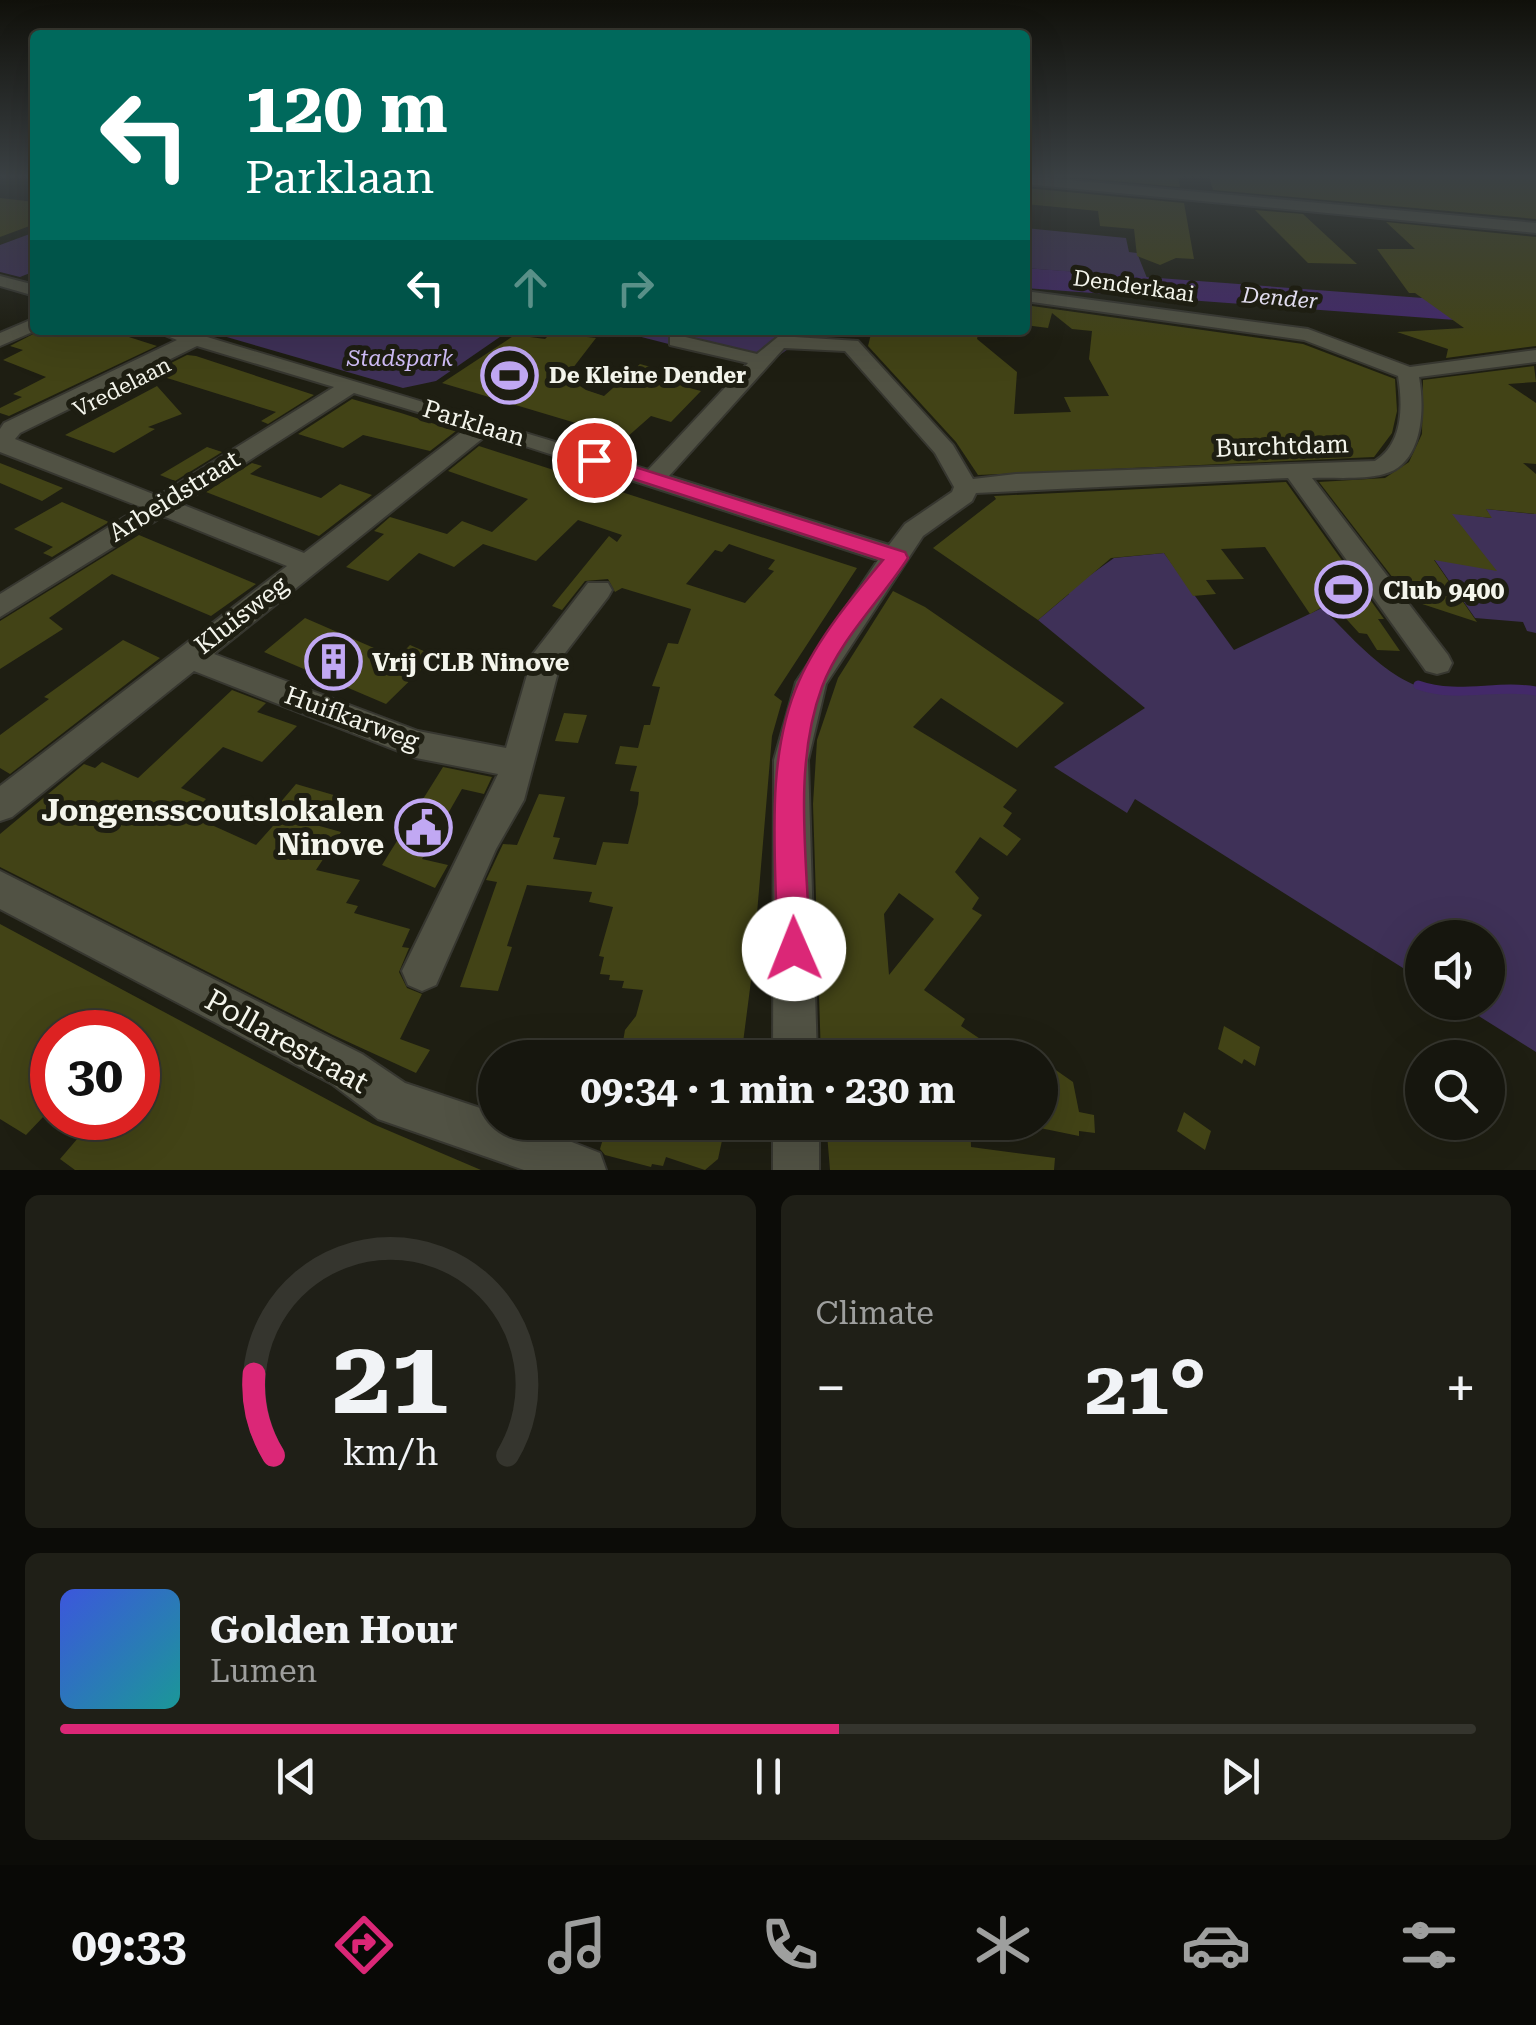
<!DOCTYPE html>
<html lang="en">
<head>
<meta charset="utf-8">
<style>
	:root { --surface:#16160e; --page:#1f1f17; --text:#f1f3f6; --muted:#9e9f9e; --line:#35352e; --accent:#db2777 }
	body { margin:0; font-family:"Roboto Serif",serif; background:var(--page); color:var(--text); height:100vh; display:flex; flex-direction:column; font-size:38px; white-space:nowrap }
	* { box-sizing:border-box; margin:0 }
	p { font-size:32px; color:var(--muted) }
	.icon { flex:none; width:55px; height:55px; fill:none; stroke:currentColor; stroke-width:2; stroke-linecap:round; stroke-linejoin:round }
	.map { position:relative; height:1170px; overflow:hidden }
	.sheet { display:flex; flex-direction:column; gap:25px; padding:25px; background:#0c0c08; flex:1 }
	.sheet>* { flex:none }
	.top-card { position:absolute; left:30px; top:30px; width:1000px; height:305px; border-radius:10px; box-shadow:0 10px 40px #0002,0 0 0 2px var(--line); background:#00695c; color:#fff; overflow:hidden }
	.tools { position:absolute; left:1405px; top:920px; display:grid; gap:20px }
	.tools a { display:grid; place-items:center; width:100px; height:100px; border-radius:50%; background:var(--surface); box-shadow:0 10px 40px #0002,0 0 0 2px var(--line); font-size:50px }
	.speed { position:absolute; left:30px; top:1010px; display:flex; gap:20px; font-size:50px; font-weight:700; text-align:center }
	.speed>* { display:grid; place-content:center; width:130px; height:130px; border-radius:50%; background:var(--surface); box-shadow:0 10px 40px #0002,0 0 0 2px var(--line); line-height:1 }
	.speed .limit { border:15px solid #d22; background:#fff; color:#111 }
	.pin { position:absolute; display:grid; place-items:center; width:85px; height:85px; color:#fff; margin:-42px; border:5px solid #fff; border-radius:50%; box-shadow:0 2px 10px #0007 }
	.me { position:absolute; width:110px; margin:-55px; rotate:359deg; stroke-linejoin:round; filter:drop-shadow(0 0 8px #0008) }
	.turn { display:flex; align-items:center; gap:35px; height:210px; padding:0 50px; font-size:45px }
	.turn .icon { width:130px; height:130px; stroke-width:2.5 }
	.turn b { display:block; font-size:70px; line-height:85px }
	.lanes { display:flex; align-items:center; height:95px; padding:0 50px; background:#0003; justify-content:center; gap:50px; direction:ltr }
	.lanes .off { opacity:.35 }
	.big { font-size:75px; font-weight:700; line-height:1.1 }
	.sheet .tile { flex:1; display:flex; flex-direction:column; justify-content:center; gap:15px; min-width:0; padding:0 35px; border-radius:15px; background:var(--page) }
	.sheet .dial { align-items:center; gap:0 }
	.dial svg { height:260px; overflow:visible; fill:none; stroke:var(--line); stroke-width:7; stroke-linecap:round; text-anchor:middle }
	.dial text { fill:var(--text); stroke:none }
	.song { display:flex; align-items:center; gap:30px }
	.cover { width:120px; height:120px; border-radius:15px; background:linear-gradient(135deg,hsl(230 70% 55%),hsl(180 70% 35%)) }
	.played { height:10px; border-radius:5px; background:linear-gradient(90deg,var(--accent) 55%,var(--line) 55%) }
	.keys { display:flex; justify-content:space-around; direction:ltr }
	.heat { display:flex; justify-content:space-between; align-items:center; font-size:55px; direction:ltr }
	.sheet .tiles { flex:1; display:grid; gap:25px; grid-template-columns:1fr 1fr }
	.tile:last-child { grid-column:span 2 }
	.trip { position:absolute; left:478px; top:1040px; width:580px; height:100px; border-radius:50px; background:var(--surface); box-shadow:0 10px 40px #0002,0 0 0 2px var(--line); font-weight:700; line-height:100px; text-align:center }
	.tabs { display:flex; height:160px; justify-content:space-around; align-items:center; background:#090906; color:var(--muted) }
	.tabs .icon { width:70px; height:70px }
	.tabs .current { color:var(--accent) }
	.tabs b { font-size:45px; color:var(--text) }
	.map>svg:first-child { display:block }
	.green { fill:#3f3158 }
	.water { fill:#432969 }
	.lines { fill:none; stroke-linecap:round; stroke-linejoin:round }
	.stream { stroke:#432969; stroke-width:9 }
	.building { fill:#424316; fill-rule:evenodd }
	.minor-casing { stroke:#373730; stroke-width:4 }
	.minor { fill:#515244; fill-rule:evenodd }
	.route { fill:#db2777; stroke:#8e194d; stroke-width:2.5 }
	.labels { text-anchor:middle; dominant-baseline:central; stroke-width:10; stroke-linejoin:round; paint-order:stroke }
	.far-street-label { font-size:22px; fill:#f4f5ec; stroke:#1e1e12 }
	.far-water-label { font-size:22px; font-style:italic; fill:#e2ddf0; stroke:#1e1e12 }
	.far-park-label { font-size:22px; font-style:italic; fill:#d3c0fb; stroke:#1e1e12 }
	.far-poi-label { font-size:22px; font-weight:bold; fill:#f4f5ec; stroke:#1e1e12; text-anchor:start }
	.street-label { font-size:25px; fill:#f4f5ec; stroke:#1e1e12 }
	.poi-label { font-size:25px; font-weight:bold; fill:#f4f5ec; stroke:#1e1e12; text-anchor:start }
	.near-poi-label { font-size:30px; font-weight:bold; fill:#f4f5ec; stroke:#1e1e12; text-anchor:end }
	.near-street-label { font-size:30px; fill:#f4f5ec; stroke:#1e1e12 }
</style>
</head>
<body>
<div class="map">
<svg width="1536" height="1170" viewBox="0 0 1536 1170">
	<rect width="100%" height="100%" fill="#1e1e12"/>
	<path class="green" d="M1025,228l101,10 3,14 8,1 10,25 -122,-10z
		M35,232v39l-15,6 -20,-5v-27z
		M510,330l-74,51 -33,7 -197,-57z
		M596,330h218l-52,38 -140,-36z
		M1536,505v128l-9,-2 -4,-9 -48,-4 -57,-82 69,26 -37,-49 41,5 -5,-9 48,5z
		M1164,553l70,97 88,-42c40,39 75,85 136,86 27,1 51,-10 78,-3v361l-78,-49 30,-1v-64h-66v42l-287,-181 -8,14 -73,-46 91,-59 -107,-88 31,-26 -1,-3 46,-33z"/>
	<path class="water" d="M1025,268l398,30 113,28 -511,-38z"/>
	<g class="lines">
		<path class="stream" d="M1418,685c40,14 78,-1 118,6"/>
	</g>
	<path class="building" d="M1060,176h118l2,11z
		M1209,176h327v43l-323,-29z
		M1025,188l159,15 10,56 -18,-1 -16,7 -23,-9 -3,-27 -34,-3 -2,-15 -73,-7z
		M0,198l35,4v22l-35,13z
		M1255,210l48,4 54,50 -49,-1z
		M1386,222l150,15v109l-90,12 2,-9 -51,-17 67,-4 -49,-35h-6l-32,-44h38z
		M1025,305l278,39 92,35 2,32 -5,22 -18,24 -396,18 -22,-33 -88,-96 4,-16 62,5 2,-5h43l-2,9 40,33 -3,42 57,-2 -7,-15 45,-1 -20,-37 3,-28 -20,-2 -20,-16 -4,15 -23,-3z
		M41,330h66l50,16 -148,70 -9,-3v-5l22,-11 -9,-3 33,-17 -43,-17 20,-10 -13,-4z
		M551,333l45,5 -30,39 20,13 18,6 36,-32 50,14 -8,8 19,5 -30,31 -20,-6 -25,22 -184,-55 73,-48 30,4z
		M187,355l9,1 118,39 -46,29 -7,-3 15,-9 -125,-39z
		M1534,366l2,16 -28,2 28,19v61l-13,-1 13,11v40l-50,-5 6,9 -40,-4 45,57 -63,-11 43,62 -67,-22 -91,-118 66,-4 24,-16 13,-28 1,-54z
		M157,386l25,28 -34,13 7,2 -41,24 -49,-18z
		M352,399l49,14 55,18 -26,20 -67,-16 -20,13 -45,-14z
		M479,446l378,122 -83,127 8,6 -10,35 -20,237 -11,85h-121l5,-28 11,-14 7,-26 -21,-2 2,-7 -15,-1 1,-5 -10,-1 4,-17 -5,-1 14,-49 -24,-5 3,-10 -65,-7 -20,61 5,1 -14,44 -38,-4 37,-105 -11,-2 17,-36 14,1 22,-51 26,3 -12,40 7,1 -7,21 43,6 7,-23 25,2 10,-40 1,-12 -9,-1 7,-25 -22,-2 5,-18 18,2 6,-23h6l10,-38 -8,-1 16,-43 10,1 13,-35 -69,-21 -7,4 -7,-13 -23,2 -23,29 -10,-4 57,-70 8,6 5,-7 -44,-15 -42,41 -53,-17 -29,23 -35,-14 -31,28 -42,-14 38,-33 -10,-3 16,-14 57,17 15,-13 30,11 36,-33 -80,-28zM729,544l46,16 -7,9 6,2 -29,32 -59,-19 29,-34 7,2z
		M207,447l15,5 -47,29 -15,-6z
		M0,463l63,25 -21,13 -42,-18z
		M252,463l10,3 -12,8 71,24 19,-14 32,11 -53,41 -113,-44z
		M1286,482l98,137h-6l22,32 -23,-1 -10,-16 -8,-1 -28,-31 -21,12 -45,-67 -44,2 23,30 -38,1 10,14 -23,2 -29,-43 -53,5 -73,62 -105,-72 63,-49 -2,-3z
		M62,502l47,20 -57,35 -9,-4 10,-6 -39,-18z
		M139,535l117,49 -45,32 -99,-42 -63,44 14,11 -63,40v-48z
		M893,591l32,16 139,96 -47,45 -76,-50 -28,29 104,63 -14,17 9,6 -9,13 18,13 -14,17 -27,-19 -25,35 24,26 -7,11 10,6 -58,75 41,29 -4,7 46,31 -68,-13 2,14h-120l-8,-254 4,-64 21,-62zM899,893l35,26 -45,56 -5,-61z
		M305,618l92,40 13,-13 25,11 -49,48 -122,-52z
		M123,640l37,18 -150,116 -10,-6v-33l49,-36 -5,-2z
		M232,690l34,13 -9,9 40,14 -35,36 -39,-15 -42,41 25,11 -6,6 16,5 -11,12 51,23 33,-37 -10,-4 17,-20 41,12 -21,29 25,7 -25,38 44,10 -14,23 12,3 -4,7 56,16 -8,18 7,1 -10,24 8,16 15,6 -22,45 30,11 -14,23 -83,-38 -333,-168v-33l84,-70 11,4 7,-6 36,16z
		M564,713l23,2 -9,28 -23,-2z
		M443,767l49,10 -8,17 -22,-5 -40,70 26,6 -13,23 -53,-23z
		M0,924l373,200 108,46h-406l-15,-11 18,-21 -34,-22 -18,19 -26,-16zM52,1032h86v86h-86z
		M1224,1026l36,21 -5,19 -11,-7 -2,5 -24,-15z
		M1040,1059l33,23 6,30 15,3 1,18 -16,-2v5l-39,-8z
		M1184,1112l27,19 -6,19 -28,-19z
		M608,1122h118l-8,37 -13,11 -39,-13 -3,9 -11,-2 -1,3 -46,-12 -5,-6z
		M826,1122h144l1,25 84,11 -1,12h-224z"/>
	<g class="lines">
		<defs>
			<path id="minor" d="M1025,176l511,47v10l-511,-49z
				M0,276l35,9v11l-35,-10z
				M1025,291l283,38 102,38 126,-17v12l-117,15c6,32 4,87 -35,97 -22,6 -50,3 -72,4l136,177 4,8 -4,8 -11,3 -11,-3 -138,-193 -312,15 -4,8 -49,35 -97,148 -18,76 9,298h-44l1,-298 22,-78 82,-122 -390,-126 -274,220 204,77 88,17 27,-94 55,-71h20l4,7 -4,7 -46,60 -38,143 -28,49 -60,136 -14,6 -14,-6 -6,-14 96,-197 -82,-16 -222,-87 -182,146 -12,4v-35l287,-220 -124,-50 -163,101v-23l141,-87 -141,-55v-23l4,-6 173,-83 -24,-10h31l464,140 100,-107 -78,-18v-8l7,-2 80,19 22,-18 79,5 95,104 20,34 43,-5 359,-13c28,-17 28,-55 23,-85l-94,-36 -279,-39zM197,346l137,41 -176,109 -143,-57 5,-6zM784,348l61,3 90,102 19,34 -2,5 -47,32 -16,21 -220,-69zM354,393l114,34 -164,126 -123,-49z
				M35,318l2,12 -37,16v-13z
				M0,871l362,183 43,29 90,30v9h25l80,31 6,17h-82l-146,-51 -46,-35 -332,-175z
				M773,1122h46v48h-46z"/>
		</defs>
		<use href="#minor" class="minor-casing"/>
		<use href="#minor" class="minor"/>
	</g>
	<linearGradient id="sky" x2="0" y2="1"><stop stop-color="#10100a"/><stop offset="0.52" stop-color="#3b4144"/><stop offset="1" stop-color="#3b4144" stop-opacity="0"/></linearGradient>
	<rect width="1536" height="339" fill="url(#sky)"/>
	<path class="route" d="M594,454l311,98 3,6c-27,42 -68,81 -86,129 -30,81 -14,176 -12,262l-5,11 -11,5 -12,-5 -5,-11c0,-87 -14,-187 22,-268 19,-43 54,-85 84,-121l-296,-96 -3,-4z"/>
	<defs>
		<symbol id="stadium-ring" viewBox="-11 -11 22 22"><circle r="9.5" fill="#1e1e12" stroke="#c1a8f3" stroke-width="1.5"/><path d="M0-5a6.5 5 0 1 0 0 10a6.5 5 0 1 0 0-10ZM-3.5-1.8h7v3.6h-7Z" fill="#c1a8f3"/></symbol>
		<symbol id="building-ring" viewBox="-11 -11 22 22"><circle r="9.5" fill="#1e1e12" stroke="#c1a8f3" stroke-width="1.5"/><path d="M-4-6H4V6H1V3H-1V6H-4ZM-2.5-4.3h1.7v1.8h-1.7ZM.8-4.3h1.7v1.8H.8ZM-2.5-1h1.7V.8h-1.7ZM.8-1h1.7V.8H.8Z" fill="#c1a8f3"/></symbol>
		<symbol id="civic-ring" viewBox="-11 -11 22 22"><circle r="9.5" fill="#1e1e12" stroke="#c1a8f3" stroke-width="1.5"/><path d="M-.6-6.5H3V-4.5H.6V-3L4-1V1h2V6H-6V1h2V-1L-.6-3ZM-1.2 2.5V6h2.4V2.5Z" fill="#c1a8f3"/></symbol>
	</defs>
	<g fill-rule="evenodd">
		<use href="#stadium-ring" x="478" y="344" width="63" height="63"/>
		<use href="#stadium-ring" x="1312" y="558" width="63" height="63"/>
		<use href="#building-ring" x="302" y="630" width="63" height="63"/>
		<use href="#civic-ring" x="392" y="796" width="63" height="63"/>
	</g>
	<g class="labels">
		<g class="far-street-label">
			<text transform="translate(1134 286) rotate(8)">Denderkaai</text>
			<text transform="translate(122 387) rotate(-27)">Vredelaan</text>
		</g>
		<g class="far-water-label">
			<text transform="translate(1280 298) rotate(5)">Dender</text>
		</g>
		<g class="far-park-label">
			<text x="400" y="358">Stadspark</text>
		</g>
		<g class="far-poi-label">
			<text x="549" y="375">De Kleine Dender</text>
		</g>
		<g class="street-label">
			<text transform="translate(474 423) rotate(17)">Parklaan</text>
			<text transform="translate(1282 446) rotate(-2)">Burchtdam</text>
			<text transform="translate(174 496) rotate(-32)">Arbeidstraat</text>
			<text transform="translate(241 615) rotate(-38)">Kluisweg</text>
			<text transform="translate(352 718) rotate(20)">Huifkarweg</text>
		</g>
		<g class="poi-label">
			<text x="1383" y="590">Club 9400</text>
			<text x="372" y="662">Vrij CLB Ninove</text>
		</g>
		<g class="near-poi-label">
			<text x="384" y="810">Jongensscoutslokalen<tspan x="384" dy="34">Ninove</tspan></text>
		</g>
		<g class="near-street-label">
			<text transform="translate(287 1041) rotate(29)">Pollarestraat</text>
		</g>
	</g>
</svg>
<div class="tools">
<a><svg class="icon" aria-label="sound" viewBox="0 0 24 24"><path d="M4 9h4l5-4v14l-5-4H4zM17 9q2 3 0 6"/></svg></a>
<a><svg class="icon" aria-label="search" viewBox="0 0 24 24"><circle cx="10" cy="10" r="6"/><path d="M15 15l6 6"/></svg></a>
</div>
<div class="speed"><div class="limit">30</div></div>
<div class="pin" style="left:594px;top:460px;background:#d93025"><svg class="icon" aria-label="arrive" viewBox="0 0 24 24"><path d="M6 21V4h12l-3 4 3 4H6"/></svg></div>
<svg class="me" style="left:794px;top:949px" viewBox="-20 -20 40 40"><circle r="19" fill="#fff"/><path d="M0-13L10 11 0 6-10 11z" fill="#db2777"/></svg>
<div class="trip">09:34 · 1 min · 230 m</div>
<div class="top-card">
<div class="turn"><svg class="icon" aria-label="left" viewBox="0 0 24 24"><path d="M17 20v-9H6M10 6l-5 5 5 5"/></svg><div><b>120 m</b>Parklaan</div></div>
<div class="lanes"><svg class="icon" aria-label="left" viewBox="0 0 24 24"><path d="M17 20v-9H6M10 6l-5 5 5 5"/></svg><svg class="icon off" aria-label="ahead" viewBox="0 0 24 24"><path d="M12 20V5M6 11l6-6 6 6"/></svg><svg class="icon off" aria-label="right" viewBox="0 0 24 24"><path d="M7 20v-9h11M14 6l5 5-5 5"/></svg></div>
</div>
</div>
<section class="sheet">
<div class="tiles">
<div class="tile dial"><svg viewBox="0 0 100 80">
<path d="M14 69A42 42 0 1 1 86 69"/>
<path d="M14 69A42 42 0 0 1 8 44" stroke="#db2777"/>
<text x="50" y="56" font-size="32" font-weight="700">21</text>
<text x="50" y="72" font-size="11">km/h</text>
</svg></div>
<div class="tile"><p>Climate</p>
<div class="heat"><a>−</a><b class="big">21°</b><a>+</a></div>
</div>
<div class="tile">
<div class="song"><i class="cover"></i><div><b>Golden Hour</b><p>Lumen</p></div></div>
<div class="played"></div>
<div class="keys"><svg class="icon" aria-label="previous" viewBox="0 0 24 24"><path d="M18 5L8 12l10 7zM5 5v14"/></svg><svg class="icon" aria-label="pause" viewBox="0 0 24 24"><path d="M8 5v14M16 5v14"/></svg><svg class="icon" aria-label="next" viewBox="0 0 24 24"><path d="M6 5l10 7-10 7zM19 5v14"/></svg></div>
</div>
</div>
</section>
<nav class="tabs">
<b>09:33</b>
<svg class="icon current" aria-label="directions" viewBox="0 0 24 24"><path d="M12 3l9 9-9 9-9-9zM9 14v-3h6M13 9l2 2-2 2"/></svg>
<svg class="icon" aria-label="music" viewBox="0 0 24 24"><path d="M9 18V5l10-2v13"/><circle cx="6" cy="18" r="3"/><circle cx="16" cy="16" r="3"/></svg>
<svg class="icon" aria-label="phone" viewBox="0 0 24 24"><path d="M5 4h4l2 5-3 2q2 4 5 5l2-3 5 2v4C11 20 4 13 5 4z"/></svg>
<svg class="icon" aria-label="climate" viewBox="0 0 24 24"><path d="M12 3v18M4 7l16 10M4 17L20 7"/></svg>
<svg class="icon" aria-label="car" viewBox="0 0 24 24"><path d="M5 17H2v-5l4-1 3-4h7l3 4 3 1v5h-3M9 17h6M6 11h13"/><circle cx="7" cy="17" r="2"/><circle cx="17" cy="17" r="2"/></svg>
<svg class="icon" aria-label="filters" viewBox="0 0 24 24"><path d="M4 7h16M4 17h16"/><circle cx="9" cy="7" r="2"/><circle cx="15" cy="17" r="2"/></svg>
</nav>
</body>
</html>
